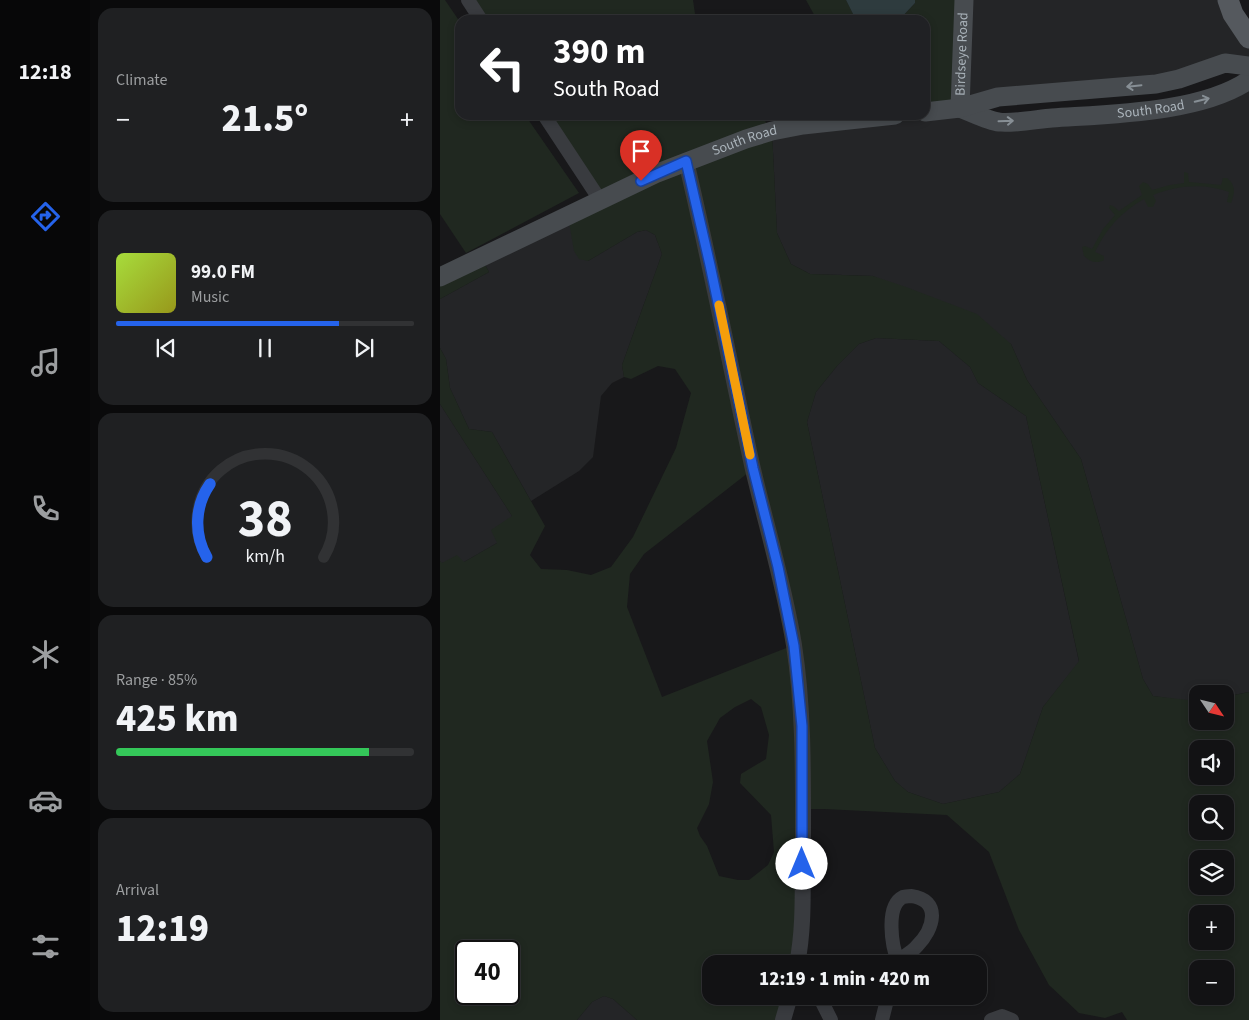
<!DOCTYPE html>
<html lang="en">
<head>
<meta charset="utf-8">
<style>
	:root { --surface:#121214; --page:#1f2022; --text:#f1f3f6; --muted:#9c9ea0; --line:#313234; --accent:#2563eb }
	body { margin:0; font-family:"Source Sans 3",sans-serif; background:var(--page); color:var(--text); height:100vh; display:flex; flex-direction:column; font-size:19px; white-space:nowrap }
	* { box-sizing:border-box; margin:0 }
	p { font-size:16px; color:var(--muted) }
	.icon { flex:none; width:28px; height:28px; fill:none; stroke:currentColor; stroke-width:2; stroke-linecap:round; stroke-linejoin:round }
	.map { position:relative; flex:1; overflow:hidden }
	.panel { display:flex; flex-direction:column; gap:8px; padding:8px; background:#0a0a0b; width:350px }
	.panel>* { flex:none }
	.top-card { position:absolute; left:15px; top:15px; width:475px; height:105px; border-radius:15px; box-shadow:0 2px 8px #0003,0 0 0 1px var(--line); background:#202124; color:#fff; overflow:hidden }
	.needle { width:32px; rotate:125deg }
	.fabs { position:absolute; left:749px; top:685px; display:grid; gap:10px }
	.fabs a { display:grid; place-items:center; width:45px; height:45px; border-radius:10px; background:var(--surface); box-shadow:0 2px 8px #0003,0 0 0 1px var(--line); font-size:25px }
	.speed { position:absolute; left:15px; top:940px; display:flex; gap:10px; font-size:25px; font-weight:700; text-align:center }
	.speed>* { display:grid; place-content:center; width:65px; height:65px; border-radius:50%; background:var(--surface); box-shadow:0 2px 8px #0003,0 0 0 1px var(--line); line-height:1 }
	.speed .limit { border:2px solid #111; border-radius:8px; background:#fff; color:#111 }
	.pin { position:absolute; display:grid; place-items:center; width:42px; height:42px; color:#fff; margin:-51px -21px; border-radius:50% 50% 50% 0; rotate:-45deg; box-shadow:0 0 5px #0007 }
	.pin .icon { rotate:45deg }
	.me { position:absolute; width:55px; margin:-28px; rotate:0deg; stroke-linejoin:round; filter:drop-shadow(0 0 4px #0008) }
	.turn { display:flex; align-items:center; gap:18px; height:105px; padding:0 15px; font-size:22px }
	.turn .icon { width:65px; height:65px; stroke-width:2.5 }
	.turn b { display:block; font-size:35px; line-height:42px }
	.big { font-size:38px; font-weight:800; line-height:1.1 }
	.panel .widget { flex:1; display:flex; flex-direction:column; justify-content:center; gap:8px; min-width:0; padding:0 18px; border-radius:15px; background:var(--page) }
	.panel .dial { align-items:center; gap:0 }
	.dial svg { height:130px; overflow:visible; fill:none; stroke:var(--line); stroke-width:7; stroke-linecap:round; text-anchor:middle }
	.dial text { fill:var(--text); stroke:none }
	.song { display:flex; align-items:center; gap:15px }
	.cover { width:60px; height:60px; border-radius:8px; background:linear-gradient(135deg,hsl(80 70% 55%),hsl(60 70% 35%)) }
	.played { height:5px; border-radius:2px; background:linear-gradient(90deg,var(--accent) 75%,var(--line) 75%) }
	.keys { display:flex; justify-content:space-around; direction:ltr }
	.heat { display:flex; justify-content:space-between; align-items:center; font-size:28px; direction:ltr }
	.charge { height:8px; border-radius:4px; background:linear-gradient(90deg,#34c759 85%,var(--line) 0) }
	.trip { position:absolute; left:262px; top:955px; width:285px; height:50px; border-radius:15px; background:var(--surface); box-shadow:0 2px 8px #0003,0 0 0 1px var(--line); font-weight:800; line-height:50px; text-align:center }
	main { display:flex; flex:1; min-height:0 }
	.menu { display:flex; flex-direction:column; width:90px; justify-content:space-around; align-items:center; background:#070708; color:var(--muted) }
	.menu .icon { width:35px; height:35px }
	.menu .current { color:var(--accent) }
	.menu b { font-size:22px; color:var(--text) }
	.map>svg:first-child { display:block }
	.built { fill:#242527 }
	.green { fill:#202820; fill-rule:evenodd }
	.water { fill:#2e3b3e }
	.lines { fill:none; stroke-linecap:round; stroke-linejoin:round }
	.minor { stroke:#393b3f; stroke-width:14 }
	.tertiary { stroke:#393b3f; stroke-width:16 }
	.secondary { stroke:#474b4f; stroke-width:19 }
	.primary { stroke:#55595e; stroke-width:21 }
	.oneway { stroke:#878f95 }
	.route-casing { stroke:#184099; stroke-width:12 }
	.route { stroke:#2563eb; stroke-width:9 }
	.slow { stroke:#f59e0b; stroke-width:9 }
	.labels { text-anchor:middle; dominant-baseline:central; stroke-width:5; stroke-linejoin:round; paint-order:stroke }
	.street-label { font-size:14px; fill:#aab3ba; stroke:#131315 }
</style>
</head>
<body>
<main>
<nav class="menu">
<b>12:18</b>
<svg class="icon current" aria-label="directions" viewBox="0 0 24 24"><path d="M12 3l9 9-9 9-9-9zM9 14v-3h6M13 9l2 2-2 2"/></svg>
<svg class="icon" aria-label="music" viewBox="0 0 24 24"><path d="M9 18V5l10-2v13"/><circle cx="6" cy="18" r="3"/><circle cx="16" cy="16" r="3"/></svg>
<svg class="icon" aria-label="phone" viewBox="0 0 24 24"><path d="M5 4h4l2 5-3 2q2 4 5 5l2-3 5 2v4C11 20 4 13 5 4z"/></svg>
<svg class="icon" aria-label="climate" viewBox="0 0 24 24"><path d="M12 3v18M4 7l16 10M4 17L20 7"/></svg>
<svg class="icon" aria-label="car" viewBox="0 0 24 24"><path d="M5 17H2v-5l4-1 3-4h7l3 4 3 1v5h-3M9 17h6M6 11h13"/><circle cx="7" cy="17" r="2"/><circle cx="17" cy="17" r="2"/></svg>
<svg class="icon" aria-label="filters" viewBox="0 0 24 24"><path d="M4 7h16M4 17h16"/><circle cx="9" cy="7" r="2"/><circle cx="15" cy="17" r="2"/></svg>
</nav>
<section class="panel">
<div class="widget"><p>Climate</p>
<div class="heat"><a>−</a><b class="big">21.5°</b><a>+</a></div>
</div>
<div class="widget">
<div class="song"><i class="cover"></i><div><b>99.0 FM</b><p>Music</p></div></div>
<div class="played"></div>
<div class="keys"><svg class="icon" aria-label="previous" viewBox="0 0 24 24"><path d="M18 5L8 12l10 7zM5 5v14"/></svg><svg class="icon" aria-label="pause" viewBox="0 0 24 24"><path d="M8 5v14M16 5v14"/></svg><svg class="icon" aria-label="next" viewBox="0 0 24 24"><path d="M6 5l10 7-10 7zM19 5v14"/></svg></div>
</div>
<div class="widget dial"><svg viewBox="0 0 100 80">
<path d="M14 69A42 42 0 1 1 86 69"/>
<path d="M14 69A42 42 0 0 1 16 24" stroke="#2563eb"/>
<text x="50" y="56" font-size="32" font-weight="700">38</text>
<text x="50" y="72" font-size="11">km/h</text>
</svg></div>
<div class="widget"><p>Range · 85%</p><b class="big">425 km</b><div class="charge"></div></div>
<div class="widget"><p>Arrival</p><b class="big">12:19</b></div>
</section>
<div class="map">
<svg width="809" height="1020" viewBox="0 0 809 1020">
	<rect width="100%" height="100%" fill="#18181a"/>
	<path class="built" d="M524,0h264l21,38v28l-288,41 38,15 135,-10 115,-32v612l-24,5v-3h-27l-1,7 -2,1 -42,-6 -10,-17 -62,-220 -54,-79 -16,-36 -138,-68 -63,-2 -19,-10 -14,-31 -5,-102 123,-16h30z
		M128,216l20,45 49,-29 9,-2 9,5 7,19 -40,111 2,12 -12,6 -11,13 -8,61 -14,14 -48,30 -39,-69 -23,-3 -19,-41 -4,-29 -6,-11v-49l49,-27 -8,-15z
		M436,338l63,3 31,26 8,16 48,33 53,246 -36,45 -23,67 -21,18 -56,12 -35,-12 -13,-11 -20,-33 -68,-326 9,-30 21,-26 22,-22z
		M0,404l72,112 -15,27 -33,19 -23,1 -1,-2z
		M164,996l9,3 24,21h-60l15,-18z"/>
	<path class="green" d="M0,0h5l15,22v93h65l54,78 -113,60 -26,-39z
		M35,0h218l2,14 4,6h-218z
		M366,0h40l10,20h-39z
		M475,0h49l-4,108 -35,4v-92h-29l4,-1 15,-16z
		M104,115h217l11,16 5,102 14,31 19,10 63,2 33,11 71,27 34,30 16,36 54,79 62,220 10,17 44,5 1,20h27v-24l24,-5v328h-122l-5,-8 -17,6 -26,-5 -30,-28 -30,-55 -30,-78 -42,-37 -123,-6h-21l-6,155h-86v32h79l-7,24h-146l-24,-21 -9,-3 -12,6 -15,18h-137v-459l2,2 15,-8 7,7 33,-19 -6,-13 21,-14 -72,-112v-56l6,11 4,29 19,41 23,3 53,94 -15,29 11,14 26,1 24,5 20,-8 22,-30 43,-89 15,-55 -16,-24 -17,-3 -27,13 -7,-2 -2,-12 40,-111 -7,-19 -9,-5 -9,2 -49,29 -9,-2 -5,-8 -6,-35 32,-15zM436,338l63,3 31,26 8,16 48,33 53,245 -36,46 -23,67 -21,18 -56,12 -35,-12 -13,-11 -20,-33 -68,-326 9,-30 21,-26 22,-22zM313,469l41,176 -132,52 -35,-90 3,-33 14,-20zM311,699l10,8 8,28 -3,24 -25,15 -1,9 31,32 3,37 -6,13 -19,15h-11l-19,-4 -12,-30 -7,-10 -3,-8 12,-24 4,-22 -6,-41 13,-23 15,-11zM758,749h27v27h-27zM758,804h27v27h-27zM758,859h27v27h-27zM758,914h27v27h-27zM26,951h43v43h-43zM758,969h27v27h-27z
		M744,172l4,1 1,9 32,3 2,-7h4c9,7 8,15 4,25l-4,-1 2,-10c-24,-9 -51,-7 -76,3l3,6 -3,6h-5l-4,-8c-23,13 -38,30 -49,53l9,4v4c-7,4 -14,2 -20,-4l-2,-9 3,-1 7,3 11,-20 12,-14 -6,-7 1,-3 3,1 6,5 23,-16 -3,-9 4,-4 5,2 4,6 18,-5 14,-2z
		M41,257l8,15 -49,27v-22z"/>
	<path class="water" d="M406,0h69v3l-15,16 -4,1h-40z"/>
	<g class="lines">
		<path class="minor" d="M28,0l13,20
			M104,115l56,85
			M471,896c31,4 23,33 6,50 -5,6 -13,10 -19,15 -6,-14 -13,-55 5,-64 0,0 7,-1 8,-1z
			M373,996l8,4 10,20
			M442,1020l6,-24
			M551,1020l11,-4 10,4"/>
		<path class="tertiary" d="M246,161c24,101 44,203 66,304 14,60 32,119 42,180 10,65 9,131 9,196 -1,41 2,83 -6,123
			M343,1020l7,-24"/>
		<g class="secondary">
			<path id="s1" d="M520,108c11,4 28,13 39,14 12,2 40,-3 53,-4 58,-4 149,-5 197,-38"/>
			<path id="s2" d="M520,108l4,-108"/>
			<path d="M485,112l35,-4 38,-11 158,-13 23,-5 46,-16 24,3"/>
			<path id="s3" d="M0,277l215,-103 91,-35 26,-8 31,-6 92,-10"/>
		</g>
		<path class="primary" d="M788,0l5,14 16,24"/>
	</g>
	<defs><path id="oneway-shaft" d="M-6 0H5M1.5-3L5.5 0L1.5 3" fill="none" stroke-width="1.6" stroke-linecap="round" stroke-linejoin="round" transform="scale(1.25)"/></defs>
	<g class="oneway">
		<use href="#oneway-shaft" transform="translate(694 86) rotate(174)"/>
		<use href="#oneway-shaft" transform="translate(762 100) rotate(-14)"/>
		<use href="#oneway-shaft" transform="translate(566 121) rotate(-2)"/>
	</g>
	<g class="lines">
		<defs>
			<path id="route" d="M201,181l45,-20 24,104 43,203 25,99 16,79 8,80v138"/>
		</defs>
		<use href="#route" class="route-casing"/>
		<use href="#route" class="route"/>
		<path class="slow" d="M279,305l31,150"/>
	</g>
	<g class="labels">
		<g class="street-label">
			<text stroke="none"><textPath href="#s2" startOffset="54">Birdseye Road</textPath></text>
			<text stroke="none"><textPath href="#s1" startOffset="194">South Road</textPath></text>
			<text stroke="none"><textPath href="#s3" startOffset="334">South Road</textPath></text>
		</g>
	</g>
</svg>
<div class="fabs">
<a><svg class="needle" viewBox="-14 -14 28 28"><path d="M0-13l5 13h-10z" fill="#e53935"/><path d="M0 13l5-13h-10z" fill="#9c9ea0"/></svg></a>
<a><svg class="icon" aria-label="sound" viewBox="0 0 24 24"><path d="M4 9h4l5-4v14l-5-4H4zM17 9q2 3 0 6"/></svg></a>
<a><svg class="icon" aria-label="search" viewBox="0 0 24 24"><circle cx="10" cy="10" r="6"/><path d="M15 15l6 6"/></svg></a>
<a><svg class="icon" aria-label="layers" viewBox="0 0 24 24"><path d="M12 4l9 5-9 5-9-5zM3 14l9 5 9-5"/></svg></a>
<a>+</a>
<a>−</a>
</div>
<div class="speed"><div class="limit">40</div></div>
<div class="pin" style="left:201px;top:181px;background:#d93025"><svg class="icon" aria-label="arrive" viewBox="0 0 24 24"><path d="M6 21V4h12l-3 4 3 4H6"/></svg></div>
<svg class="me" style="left:362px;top:864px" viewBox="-20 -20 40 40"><circle r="19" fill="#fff"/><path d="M0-13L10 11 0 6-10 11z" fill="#2563eb"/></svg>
<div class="trip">12:19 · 1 min · 420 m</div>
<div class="top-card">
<div class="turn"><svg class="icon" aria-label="left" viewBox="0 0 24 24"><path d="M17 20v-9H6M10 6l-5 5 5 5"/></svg><div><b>390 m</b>South Road</div></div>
</div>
</div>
</main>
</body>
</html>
